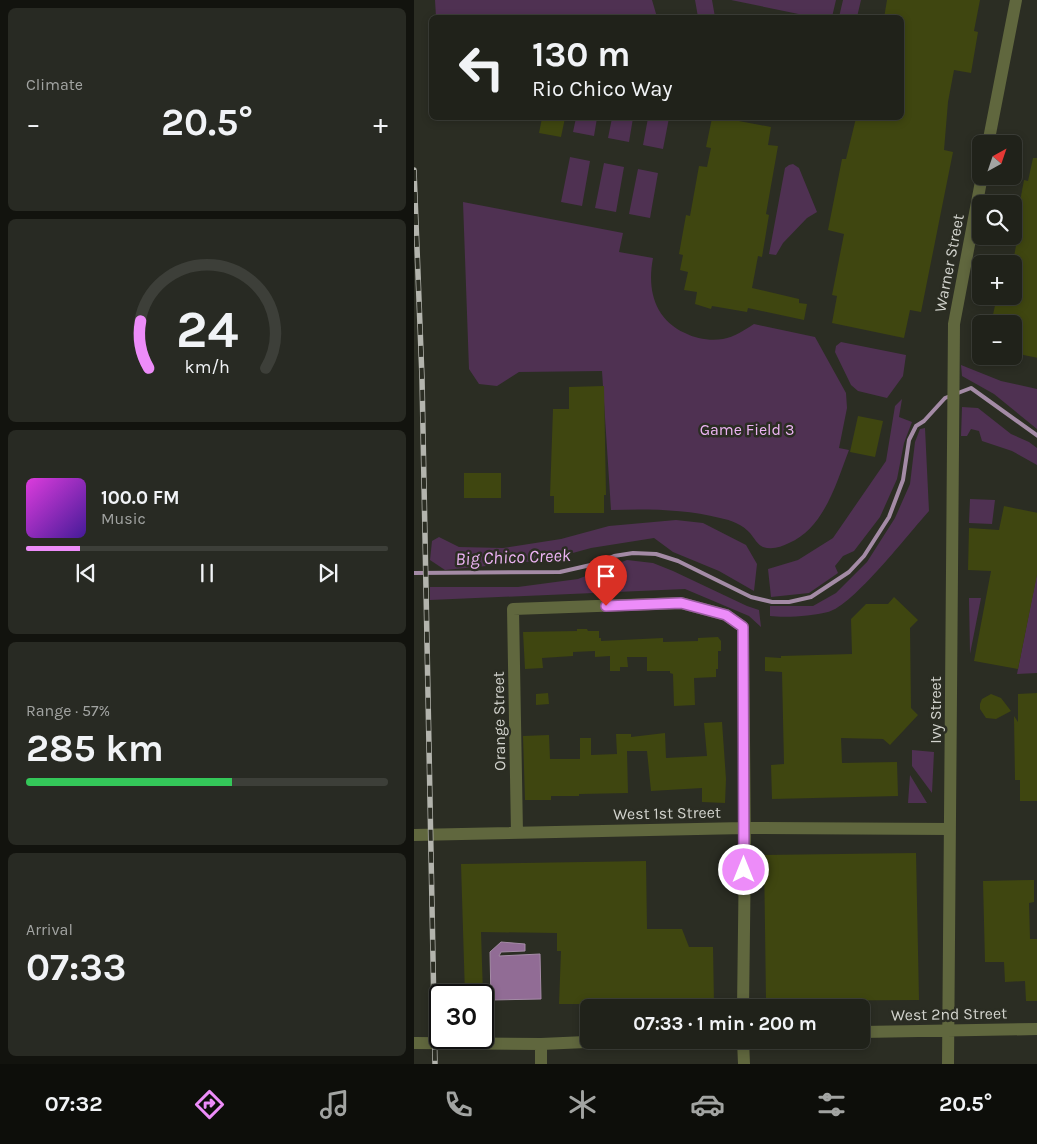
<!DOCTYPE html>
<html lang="en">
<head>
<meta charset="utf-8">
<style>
	:root { --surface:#20221a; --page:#282a23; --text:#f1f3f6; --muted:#a2a4a2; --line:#3d3f39; --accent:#ed8cf9 }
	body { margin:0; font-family:Karla,sans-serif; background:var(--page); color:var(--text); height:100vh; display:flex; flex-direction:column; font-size:19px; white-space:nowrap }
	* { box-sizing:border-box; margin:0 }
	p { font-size:16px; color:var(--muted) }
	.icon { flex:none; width:28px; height:28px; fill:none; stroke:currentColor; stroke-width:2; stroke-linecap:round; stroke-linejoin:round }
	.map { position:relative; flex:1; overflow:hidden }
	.panel { display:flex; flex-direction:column; gap:8px; padding:8px; background:#12130e; width:414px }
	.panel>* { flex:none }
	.guide { position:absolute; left:15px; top:15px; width:475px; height:105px; border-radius:8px; box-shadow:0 2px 8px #0003,0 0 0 1px var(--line); background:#20221a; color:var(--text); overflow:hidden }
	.needle { width:32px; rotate:40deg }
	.controls { position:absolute; left:558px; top:135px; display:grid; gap:10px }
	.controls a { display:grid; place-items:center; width:50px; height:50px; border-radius:8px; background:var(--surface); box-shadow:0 2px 8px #0003,0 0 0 1px var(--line); font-size:25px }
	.speed { position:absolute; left:15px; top:984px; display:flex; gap:10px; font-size:25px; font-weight:700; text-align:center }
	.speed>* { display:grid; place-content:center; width:65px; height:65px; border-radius:50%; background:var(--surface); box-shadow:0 2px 8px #0003,0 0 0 1px var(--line); line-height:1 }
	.speed .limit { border:2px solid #111; border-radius:8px; background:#fff; color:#111 }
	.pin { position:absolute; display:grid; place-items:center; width:42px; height:42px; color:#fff; margin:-51px -21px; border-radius:50% 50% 50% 0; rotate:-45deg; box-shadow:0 0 5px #0007 }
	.pin .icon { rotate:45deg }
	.me { position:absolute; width:55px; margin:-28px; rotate:0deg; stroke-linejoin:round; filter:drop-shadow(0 0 4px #0008) }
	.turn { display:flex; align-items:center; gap:18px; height:105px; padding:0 20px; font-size:22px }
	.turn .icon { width:65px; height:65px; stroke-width:2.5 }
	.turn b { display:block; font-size:35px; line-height:42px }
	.big { font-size:38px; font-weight:700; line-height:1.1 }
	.panel .tile { flex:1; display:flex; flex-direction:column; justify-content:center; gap:8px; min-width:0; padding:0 18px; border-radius:8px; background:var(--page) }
	.panel .dial { align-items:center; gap:0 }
	.dial svg { height:130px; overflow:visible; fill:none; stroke:var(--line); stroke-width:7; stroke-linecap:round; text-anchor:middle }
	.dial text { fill:var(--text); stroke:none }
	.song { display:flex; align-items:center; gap:15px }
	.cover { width:60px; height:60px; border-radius:8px; background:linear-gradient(135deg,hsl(300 70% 55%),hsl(260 70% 35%)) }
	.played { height:5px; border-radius:2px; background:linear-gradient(90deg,var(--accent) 15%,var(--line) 15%) }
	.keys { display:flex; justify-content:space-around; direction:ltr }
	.heat { display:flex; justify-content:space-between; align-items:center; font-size:28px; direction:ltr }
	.charge { height:8px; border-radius:4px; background:linear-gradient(90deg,#34c759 57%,var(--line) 0) }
	.trip { position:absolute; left:166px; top:999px; width:290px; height:50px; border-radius:8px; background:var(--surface); box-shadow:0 2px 8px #0003,0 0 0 1px var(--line); font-weight:700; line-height:50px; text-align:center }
	.tab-bar { display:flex; height:80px; justify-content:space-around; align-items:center; background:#0d0e0a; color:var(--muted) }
	.tab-bar .icon { width:35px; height:35px }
	.tab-bar .active { color:var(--accent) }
	.tab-bar b { font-size:22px; color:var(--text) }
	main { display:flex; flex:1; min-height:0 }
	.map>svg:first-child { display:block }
	.green { fill:#4f3152 }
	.water { fill:#916c95; stroke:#a48ba6 }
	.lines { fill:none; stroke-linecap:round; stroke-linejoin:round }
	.stream { stroke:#a48ba6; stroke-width:4 }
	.building { fill:#3f4610 }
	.minor { stroke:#60673e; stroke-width:12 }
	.rail-casing { stroke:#b3b4ad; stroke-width:5.5 }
	.rail { stroke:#2b2d23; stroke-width:4; stroke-dasharray:11; stroke-linecap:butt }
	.route-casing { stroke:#9a5ba2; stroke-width:12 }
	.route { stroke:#ed8cf9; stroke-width:9 }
	.labels { text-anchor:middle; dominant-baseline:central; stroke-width:5; stroke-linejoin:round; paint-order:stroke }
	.street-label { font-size:16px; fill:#d2d3cd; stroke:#2b2d23 }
	.park-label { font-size:16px; fill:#edb4f3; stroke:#2b2d23 }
	.water-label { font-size:18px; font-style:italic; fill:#edb4f4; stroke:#2b2d23 }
</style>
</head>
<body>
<main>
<section class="panel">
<div class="tile"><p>Climate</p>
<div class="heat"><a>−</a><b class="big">20.5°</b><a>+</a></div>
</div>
<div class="tile dial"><svg viewBox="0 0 100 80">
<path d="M14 69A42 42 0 1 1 86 69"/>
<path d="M14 69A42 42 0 0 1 9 40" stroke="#ed8cf9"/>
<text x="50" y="56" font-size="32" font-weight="700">24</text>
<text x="50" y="72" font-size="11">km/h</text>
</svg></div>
<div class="tile">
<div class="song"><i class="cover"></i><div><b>100.0 FM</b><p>Music</p></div></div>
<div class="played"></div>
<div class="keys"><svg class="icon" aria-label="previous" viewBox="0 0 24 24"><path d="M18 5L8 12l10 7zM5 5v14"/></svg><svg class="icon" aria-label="pause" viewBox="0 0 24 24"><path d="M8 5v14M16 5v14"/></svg><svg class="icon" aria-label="next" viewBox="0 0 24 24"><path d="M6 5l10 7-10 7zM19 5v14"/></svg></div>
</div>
<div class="tile"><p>Range · 57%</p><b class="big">285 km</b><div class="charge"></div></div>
<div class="tile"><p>Arrival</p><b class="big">07:33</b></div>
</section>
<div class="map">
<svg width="624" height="1064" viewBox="0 0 624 1064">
	<rect width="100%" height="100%" fill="#2b2d23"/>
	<path class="green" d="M21,0h217l5,17h-221z
		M281,0h17l3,17h-17z
		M317,0h105l-4,17 -14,1z
		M429,0h18l-4,17h-18z
		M162,118h21l-3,18 -21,-4z
		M198,118h21l-4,24 -21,-4z
		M234,118h21l-6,31 -20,-4z
		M156,157l20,4 -8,45 -21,-4z
		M190,163l20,4 -8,45 -21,-4z
		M379,164l6,4 18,44 -10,6 -24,25 -7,12 -7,-1 16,-86 4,-3z
		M224,169l20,4 -8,45 -21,-4z
		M49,202l160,31 -4,19 34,6c-6,31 1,61 32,75 11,6 26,8 38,6 11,-2 22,-9 31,-15l61,13 31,56 1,15 -8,40 10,2c-13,34 -25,78 -60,93 -8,4 -17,7 -26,4 -5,-2 -9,-9 -13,-14 -7,-8 -19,-13 -30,-15 -35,-9 -73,-9 -109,-8l-9,-139 -83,1 -22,14 -18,-2 -10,-15z
		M427,342l65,13 -3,21 -16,22 -29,-7 -7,-6 -16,-33 1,-6z
		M547,365l40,16 36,8v40l-43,-35 -32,-18z
		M488,399l-3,18 13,5 -8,21 -7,36 -17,38 -26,34 -11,5 -8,10 3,7 -29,20 -38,4 -3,-28 30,-9 35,-22 53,-77 9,-55z
		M548,407l16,1 33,26 18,8 8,6v17l-25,-14 -30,-10 -3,-10 -8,-2 -4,7h-6z
		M511,428l4,83c-20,22 -76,95 -101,101 -16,4 -42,6 -58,4v-10h43l23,-13 31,-31 28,-44 15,-34 5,-42 5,-13z
		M556,499l25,1 -3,24 -23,-1z
		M262,520l27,3 43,22 11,19 -3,27 -35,-20 -46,-19 -19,-14 -63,10 -44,12 -102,10 -15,-10 2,-19 7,-4 20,10 44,1 58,-9 48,-13z
		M213,560l26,3 20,8 74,35 12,4 2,17 -12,-11 -64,-27 -255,11v-13h88l60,-8z
		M623,573v100l-20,1z
		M555,598h12l-11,56z
		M498,750l22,2 -2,41 -20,-27z
		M496,775l17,28h-19z"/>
	<path class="water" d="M87,942l24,2v7l-24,1 -2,4 41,-2 1,45 -50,1 -1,-48z"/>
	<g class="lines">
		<path class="stream" d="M0,573l146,-1 35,-8 19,-8 19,-3 23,1 22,7 73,36 21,5h17l22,-5 38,-25 15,-16 25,-39 14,-37 6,-40 7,-14 8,-5 21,-23 26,-10 67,48"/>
	</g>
	<path class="building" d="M473,0h93l-6,31 4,1 -7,41 -17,-3 -6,32 -4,48 9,2 -32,160 -11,-2 -6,28 -72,-15 5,-27 -5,-1 12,-61 -16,-4 14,-71h4l10,-41h46v-100h-18z
		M128,118h23l-4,19 -22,-4z
		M298,118h11l48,9 -3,18 10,1 -12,68 3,1 -7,42 -4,-1 -6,32 47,11v4l8,1 -3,16 -56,-12 -1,4 -35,-6 -1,3 -16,-5 2,-12 -13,-2 4,-18 -8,-2 3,-15 -4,-1 7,-39 4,1 9,-50 8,1 4,-19 -5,-1z
		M619,158h5v200l-25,-5v-29h-22l6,-28h16v-34l10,-54 -4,-1 5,-27 4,1z
		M190,386l2,109h-2v18h-50v-17h-4l3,-87h16v-22z
		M444,416l25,5 -8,36 -25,-5z
		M50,473h37v25h-37z
		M590,506l34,7v57l-20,99 -44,-8 17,-90 -23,-1 1,-42 30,2z
		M480,597l24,23 -8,8 1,80 7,7 -28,30 -7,-6 -42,-1 1,25 55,-1 1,34 -126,3 -1,-34 13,-1 -2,-92 -17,-1v-14l16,1v-2l71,-2 -1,-35 15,-15h22z
		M163,629h10l1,2h11v7h2v3l62,-3v4l35,-1v-3l20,-1 3,4v10h-3v18h-2v8l-22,1 1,27 -21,1 -1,-32 -3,-1v-2h-23v-14h-20l1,10h-8v4h-10v-15l-15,1v-6l-22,1v4l-31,2 1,10 -18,1 -2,-37 54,-1z
		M134,693l1,11 -13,1v-11z
		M624,693v108h-18v-21h-5l-1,-64 4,6v-28z
		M577,694l10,4 10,13 -15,8 -10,-1 -6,-9v-5l2,-5z
		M308,722l4,57 -1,24 -23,-1v-14l-51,3 -4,-40h-20l1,42 -49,1v2h-28v4h-26l-2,-64 26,-1 1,24h30v-21h11v17l26,-1 -1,-20h15v3l34,-4 1,25 41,-2 -3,-33z
		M502,853l3,147 -153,1 -2,-146z
		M232,861l1,68h35l7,18h24l1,57h-155l2,-53h-4v-18l-76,-1 2,63h-18l-4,-131z
		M620,880v22l-5,1 1,36h8v62h-12l-1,-20 -20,1 -1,-20h-19l-2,-81z"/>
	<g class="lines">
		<path class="minor" d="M574,144l28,-144
			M103,833l-4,-224 168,-6 45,12 17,12 2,223 -2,158
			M0,835l330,-7 206,1
			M448,1032l176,-3
			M329,1040l1,24
			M0,1043l127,1 90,-4
			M127,1044v20
			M534,1064l6,-740 28,-148"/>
		<defs>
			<path id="rail" d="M0,170l8,208 13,686"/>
		</defs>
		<use href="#rail" class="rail-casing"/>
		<use href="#rail" class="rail"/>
	</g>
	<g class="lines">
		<defs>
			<path id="route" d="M192,606l75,-3 45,12 17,12 1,243"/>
		</defs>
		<use href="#route" class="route-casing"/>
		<use href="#route" class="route"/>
	</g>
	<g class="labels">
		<g class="street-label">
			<text transform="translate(535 263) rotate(-79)">Warner Street</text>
			<text transform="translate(521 710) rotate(-90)">Ivy Street</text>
			<text transform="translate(85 721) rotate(-91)">Orange Street</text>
			<text transform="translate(253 813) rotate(-1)">West 1st Street</text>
			<text transform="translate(535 1014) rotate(-1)">West 2nd Street</text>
		</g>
		<g class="park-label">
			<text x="333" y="429">Game Field 3</text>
		</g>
		<g class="water-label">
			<text transform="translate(99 557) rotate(-2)">Big Chico Creek</text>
		</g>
	</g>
</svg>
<div class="controls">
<a><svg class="needle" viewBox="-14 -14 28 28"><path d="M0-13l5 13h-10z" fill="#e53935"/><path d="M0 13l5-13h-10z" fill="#a2a4a2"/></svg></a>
<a><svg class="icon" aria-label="search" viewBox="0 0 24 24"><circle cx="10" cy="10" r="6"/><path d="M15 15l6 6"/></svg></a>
<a>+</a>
<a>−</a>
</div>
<div class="speed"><div class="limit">30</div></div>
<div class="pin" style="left:192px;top:606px;background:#d93025"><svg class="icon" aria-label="arrive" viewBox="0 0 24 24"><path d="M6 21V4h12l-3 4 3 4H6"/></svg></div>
<svg class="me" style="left:330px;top:870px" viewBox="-20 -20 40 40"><circle r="17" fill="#ed8cf9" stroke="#fff" stroke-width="3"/><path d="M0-11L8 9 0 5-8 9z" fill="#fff"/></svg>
<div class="trip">07:33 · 1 min · 200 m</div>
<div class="guide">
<div class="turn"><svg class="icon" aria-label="left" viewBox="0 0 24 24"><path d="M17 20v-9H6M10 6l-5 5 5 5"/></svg><div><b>130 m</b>Rio Chico Way</div></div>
</div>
</div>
</main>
<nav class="tab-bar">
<b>07:32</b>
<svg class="icon active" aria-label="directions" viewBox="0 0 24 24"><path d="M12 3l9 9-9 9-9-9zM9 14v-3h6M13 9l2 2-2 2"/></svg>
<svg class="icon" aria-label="music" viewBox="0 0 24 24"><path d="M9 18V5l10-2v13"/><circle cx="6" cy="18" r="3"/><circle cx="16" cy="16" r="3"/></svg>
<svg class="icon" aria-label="phone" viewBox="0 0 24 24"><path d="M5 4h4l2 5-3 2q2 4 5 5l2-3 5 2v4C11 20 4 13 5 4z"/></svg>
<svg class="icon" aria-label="climate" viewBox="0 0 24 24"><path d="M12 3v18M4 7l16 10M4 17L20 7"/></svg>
<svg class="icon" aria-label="car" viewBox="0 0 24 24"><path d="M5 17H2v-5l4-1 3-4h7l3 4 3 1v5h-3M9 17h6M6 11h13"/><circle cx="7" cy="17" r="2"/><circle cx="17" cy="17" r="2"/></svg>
<svg class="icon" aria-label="filters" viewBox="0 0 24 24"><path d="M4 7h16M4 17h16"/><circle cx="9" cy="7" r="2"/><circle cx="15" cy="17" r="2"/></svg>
<b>20.5°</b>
</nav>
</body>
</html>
